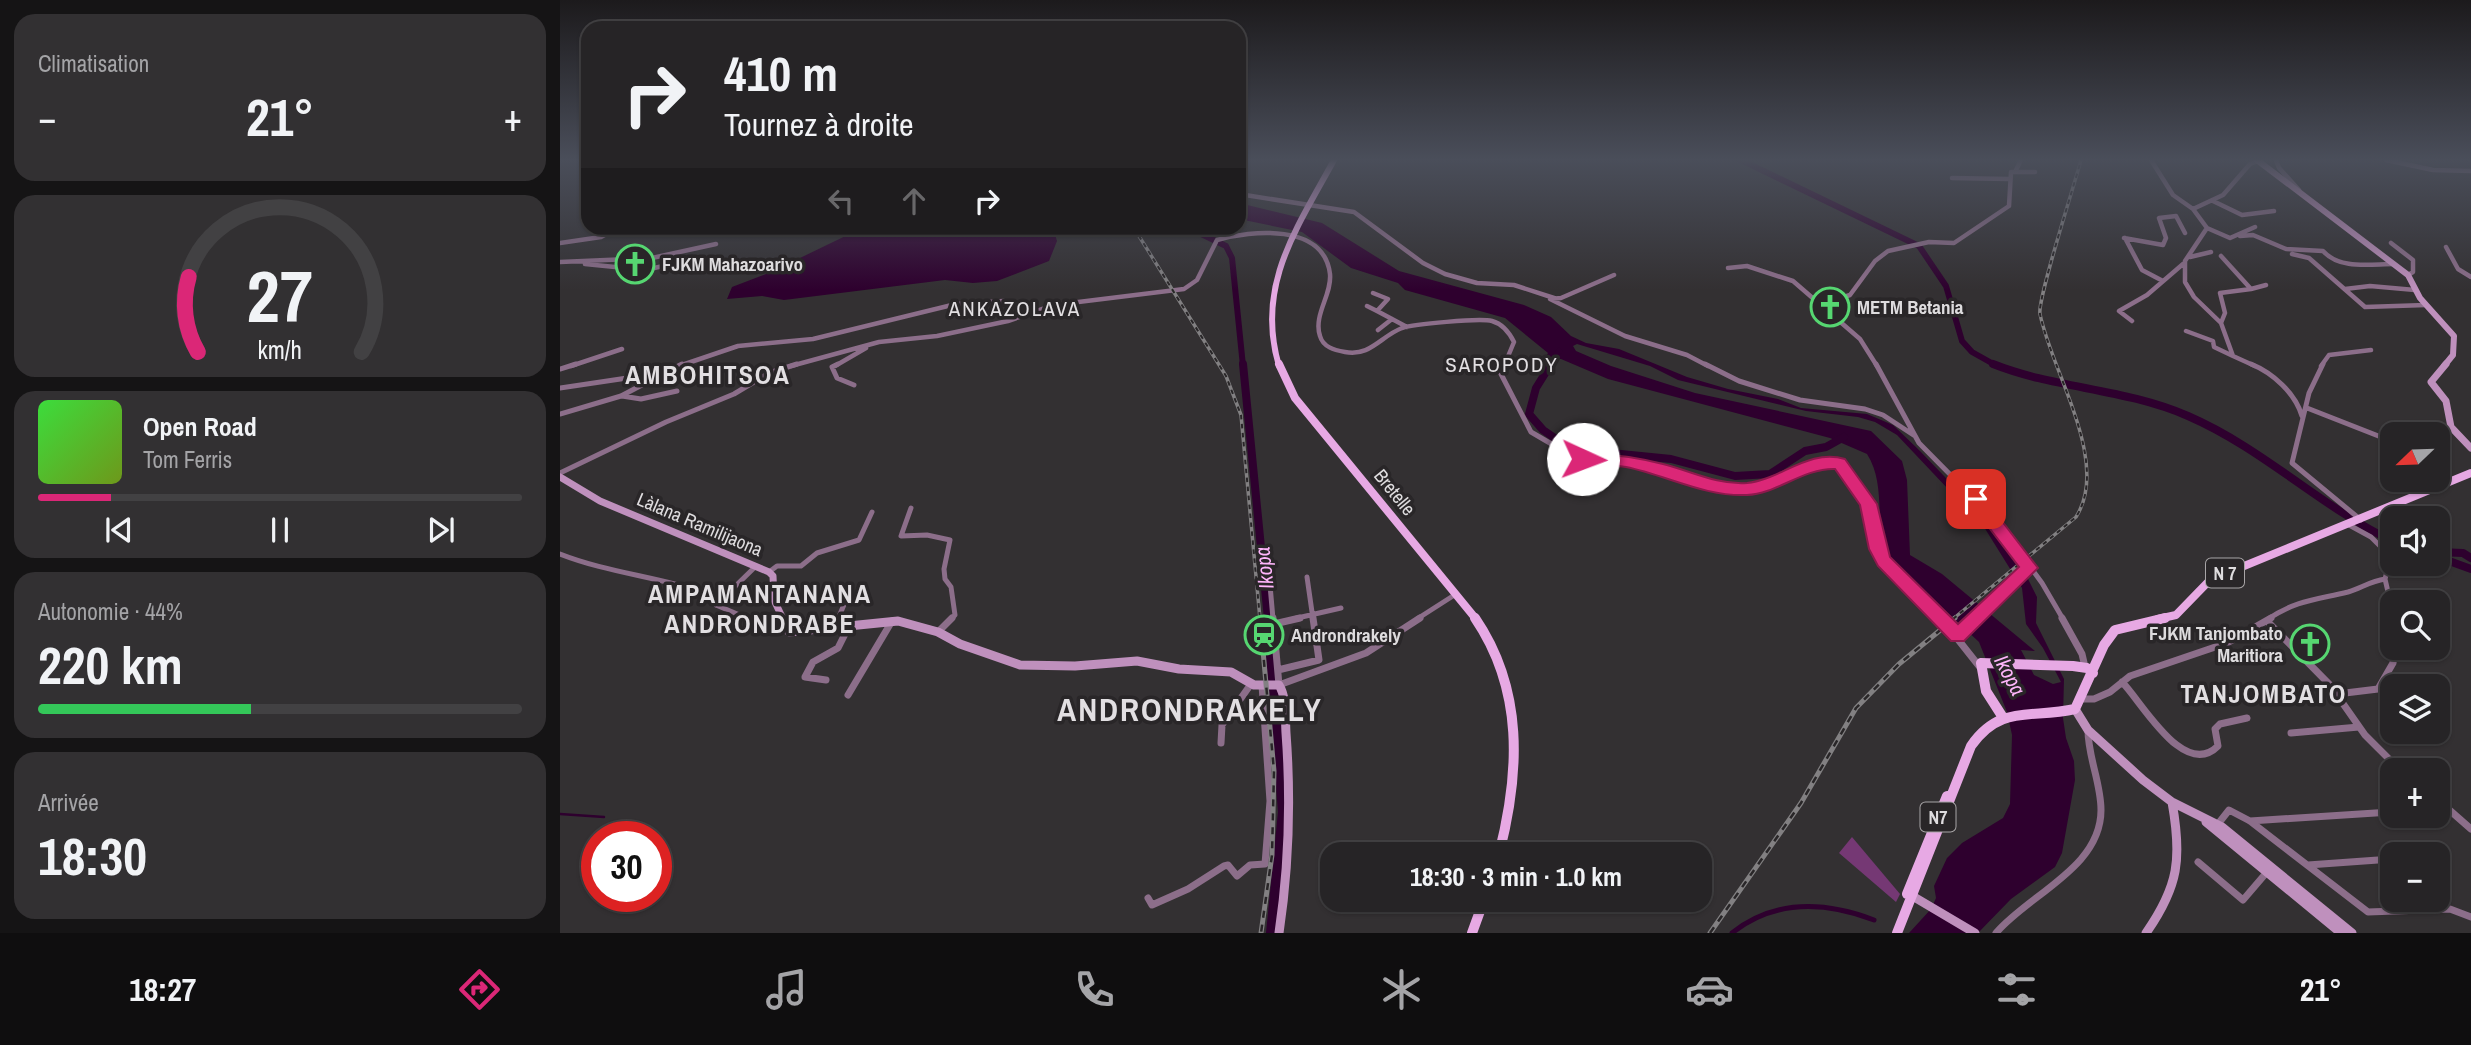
<!DOCTYPE html>
<html lang="fr">
<head>
<meta charset="utf-8">
<style>
	:root { --surface:#262426; --page:#323032; --text:#f1f3f6; --muted:#a4a4a7; --line:#424143; --accent:#db2777 }
	body { margin:0; font-family:"Archivo Narrow",sans-serif; background:var(--page); color:var(--text); height:100vh; display:flex; flex-direction:column; font-size:26px; white-space:nowrap }
	* { box-sizing:border-box; margin:0 }
	p { font-size:23px; color:var(--muted) }
	.icon { flex:none; width:38px; height:38px; fill:none; stroke:currentColor; stroke-width:2; stroke-linecap:round; stroke-linejoin:round }
	.map { position:relative; flex:1; overflow:hidden }
	.details { display:flex; flex-direction:column; gap:14px; padding:14px; background:#151415; width:560px }
	.details>* { flex:none }
	.top-card { position:absolute; left:21px; top:21px; width:665px; height:214px; border-radius:21px; box-shadow:0 2px 5px #0004,0 0 0 2px var(--line); background:#262426; color:var(--text); overflow:hidden }
	.needle { width:46px; rotate:247deg }
	.tools { position:absolute; left:1820px; top:422px; display:grid; gap:14px }
	.tools a { display:grid; place-items:center; width:70px; height:70px; border-radius:14px; background:var(--surface); box-shadow:0 2px 5px #0004,0 0 0 2px var(--line); font-size:35px }
	.speed { position:absolute; left:21px; top:821px; display:flex; gap:14px; font-size:35px; font-weight:700; text-align:center }
	.speed>* { display:grid; place-content:center; width:91px; height:91px; border-radius:50%; background:var(--surface); box-shadow:0 2px 5px #0004,0 0 0 2px var(--line); line-height:1 }
	.speed .limit { border:10px solid #d22; background:#fff; color:#111 }
	.pin { position:absolute; display:grid; place-items:center; width:60px; height:60px; color:#fff; margin:-30px; border-radius:14px; box-shadow:0 4px 10px #0006 }
	.me { position:absolute; width:77px; margin:-38px; rotate:92deg; stroke-linejoin:round; filter:drop-shadow(0 0 5px #0008) }
	.turn { display:flex; align-items:center; gap:24px; height:147px; padding:0 28px; font-size:32px }
	.turn .icon { width:91px; height:91px; stroke-width:2.5 }
	.turn b { display:block; font-size:49px; line-height:60px }
	.lanes { display:flex; align-items:center; height:66px; padding:0 28px; background:#0003; justify-content:center; gap:35px; direction:ltr }
	.lanes .off { opacity:.35 }
	.big { font-size:52px; font-weight:800; line-height:1.1 }
	.details .widget { flex:1; display:flex; flex-direction:column; justify-content:center; gap:10px; min-width:0; padding:0 24px; border-radius:21px; background:var(--page) }
	.details .dial { align-items:center; gap:0 }
	.dial svg { height:182px; overflow:visible; fill:none; stroke:var(--line); stroke-width:7; stroke-linecap:round; text-anchor:middle }
	.dial text { fill:var(--text); stroke:none }
	.song { display:flex; align-items:center; gap:21px }
	.cover { width:84px; height:84px; border-radius:10px; background:linear-gradient(135deg,hsl(120 70% 55%),hsl(80 70% 35%)) }
	.played { height:7px; border-radius:4px; background:linear-gradient(90deg,var(--accent) 15%,var(--line) 15%) }
	.keys { display:flex; justify-content:space-around; direction:ltr }
	.heat { display:flex; justify-content:space-between; align-items:center; font-size:38px; direction:ltr }
	.charge { height:10px; border-radius:5px; background:linear-gradient(90deg,#34c759 44%,var(--line) 0) }
	.trip { position:absolute; left:760px; top:842px; width:392px; height:70px; border-radius:21px; background:var(--surface); box-shadow:0 2px 5px #0004,0 0 0 2px var(--line); font-weight:800; line-height:70px; text-align:center }
	.menu { display:flex; height:112px; justify-content:space-around; align-items:center; background:#0f0e0f; color:var(--muted) }
	.menu .icon { width:49px; height:49px }
	.menu .current { color:var(--accent) }
	.menu b { font-size:32px; color:var(--text) }
	main { display:flex; flex:1; min-height:0 }
	.map>svg:first-child { display:block }
	.green { fill:#753874 }
	.water { fill:#2e002e; fill-rule:evenodd }
	.lines { fill:none; stroke-linecap:round; stroke-linejoin:round }
	.stream { stroke:#2e002e; stroke-width:2.5 }
	.canal { stroke:#2e002e; stroke-width:5 }
	.river-far2 { stroke:#2e002e; stroke-width:6 }
	.river-far1 { stroke:#2e002e; stroke-width:8 }
	.river { stroke:#2e002e; stroke-width:10 }
	.street-far2 { stroke:#8c6e8a; stroke-width:4.5 }
	.street-far1 { stroke:#8c6e8a; stroke-width:5 }
	.street { stroke:#8c6e8a; stroke-width:7 }
	.secondary-far2 { stroke:#bf90bd; stroke-width:6 }
	.secondary-far1 { stroke:#bf90bd; stroke-width:7 }
	.secondary { stroke:#bf90bd; stroke-width:9 }
	.primary-far2 { stroke:#e7a9e4; stroke-width:6 }
	.primary-far1 { stroke:#e7a9e4; stroke-width:8 }
	.primary { stroke:#e7a9e4; stroke-width:10 }
	.rail-far1-casing { stroke:#828082; stroke-width:3.5 }
	.rail-casing { stroke:#828082; stroke-width:5 }
	.rail-far1 { stroke:#292628; stroke-width:2; stroke-dasharray:4.5; stroke-linecap:butt }
	.rail { stroke:#292628; stroke-width:2.5; stroke-dasharray:7; stroke-linecap:butt }
	.route { fill:#db2777; stroke:#8e194d; stroke-width:2 }
	.labels { text-anchor:middle; dominant-baseline:central; stroke-width:7; stroke-linejoin:round; paint-order:stroke }
	.shield { fill:#292628; stroke:#a8a5a7; stroke-width:2 }
	.shield-label { font-size:18px; font-weight:bold; fill:#dedcde }
	.poi-label { font-size:19px; font-weight:bold; fill:#dedcde; stroke:#292628; text-anchor:start }
	.street-label { font-size:19px; fill:#dedcde; stroke:#292628 }
	.neighbourhood-label { font-size:21px; letter-spacing:2px; fill:#e2dfe2; stroke:#292628 }
	.water-label { font-size:21px; font-style:italic; fill:#feb5fb; stroke:#292628 }
	.district-label { font-size:26px; font-weight:bold; letter-spacing:2px; fill:#e2dfe2; stroke:#292628 }
	.near-district-label { font-size:32px; font-weight:bold; letter-spacing:2px; fill:#e2dfe2; stroke:#292628 }
</style>
</head>
<body>
<main>
<section class="details">
<div class="widget"><p>Climatisation</p>
<div class="heat"><a>−</a><b class="big">21°</b><a>+</a></div>
</div>
<div class="widget dial"><svg viewBox="0 0 100 80">
<path d="M14 69A42 42 0 1 1 86 69"/>
<path d="M14 69A42 42 0 0 1 10 36" stroke="#db2777"/>
<text x="50" y="56" font-size="32" font-weight="700">27</text>
<text x="50" y="72" font-size="11">km/h</text>
</svg></div>
<div class="widget">
<div class="song"><i class="cover"></i><div><b>Open Road</b><p>Tom Ferris</p></div></div>
<div class="played"></div>
<div class="keys"><svg class="icon" aria-label="previous" viewBox="0 0 24 24"><path d="M18 5L8 12l10 7zM5 5v14"/></svg><svg class="icon" aria-label="pause" viewBox="0 0 24 24"><path d="M8 5v14M16 5v14"/></svg><svg class="icon" aria-label="next" viewBox="0 0 24 24"><path d="M6 5l10 7-10 7zM19 5v14"/></svg></div>
</div>
<div class="widget"><p>Autonomie · 44%</p><b class="big">220 km</b><div class="charge"></div></div>
<div class="widget"><p>Arrivée</p><b class="big">18:30</b></div>
</section>
<div class="map">
<svg width="1911" height="933" viewBox="0 0 1911 933">
	<rect width="100%" height="100%" fill="#333032"/>
	<path class="green" d="M1292,837l48,57 -4,8 -57,-49z"/>
	<path class="water" d="M679,203l83,20 77,48 125,34 27,12 20,19 15,7 33,6 68,28 41,12 50,10 23,9 66,6 26,11 27,26 73,76 27,36 17,34 -1,26 28,56 -1,39 3,20 8,23 1,19 -13,73 -7,14 -44,32 -33,34h-69l22,-24 5,-11 -2,-12 13,-28 15,-15 41,-25 7,-14 2,-69 -5,-23 -28,-70 -90,-84c-16,-34 -2,-73 -22,-104l-37,-16 -222,-59 -47,-20h-11l-5,10 -6,-1 9,-15 -43,-35 -100,-28 -7,-7 -47,-15 -49,-36 -63,-13zM1017,344l73,22 28,14 128,31 52,6 17,5 22,13 87,92 38,61 4,36 17,24 18,34 -8,2 -19,-9 -13,-25 14,1 -93,-77 -32,-19 -3,-75 -5,-19 -31,-30 -176,-38 -84,-27 -35,-15 -3,-5z
		M302,228h191l4,13 -8,20 -52,20 -24,2 -28,-3 -161,20 -22,-4 -35,3 5,-12 39,-15z"/>
	<g class="lines">
		<path class="stream" d="M0,814l44,3"/>
		<path class="canal" d="M1172,933c43,-34 92,-32 142,-13"/>
		<path class="river-far2" d="M1181,160l178,86 27,40 16,55 10,11 25,14
			M629,228l37,18 6,12 11,108
			M989,366l10,-15"/>
		<path class="river-far1" d="M683,364l25,255
			M991,364l-15,24 -7,26 14,16 19,13 29,8 80,8 64,17 35,-2 35,-23 21,-4 18,-10
			M1433,364c63,25 130,24 195,52 74,32 132,90 204,125
			M1878,552l25,1 8,5
			M1878,557l33,12"/>
		<path class="river" d="M708,618l15,194 -12,121"/>
		<path class="street-far2" d="M1591,160l22,35 20,14
			M1716,160l3,8 20,22
			M1826,160l47,10 38,1
			M1456,170l5,-10
			M1392,178l58,1
			M679,194l115,18 69,51 22,11 32,9 37,2 40,13
			M1653,201l29,14 32,-4
			M1647,228l23,10 25,-11
			M1680,236l13,-1 33,14 37,2c17,19 47,13 71,13
			M1564,238l39,7 3,-7 -7,-20 17,-2 9,17
			M1565,238l17,32 19,10
			M0,243l41,-6 16,-9
			M1831,243l22,17v12l-5,3
			M1886,247l12,22 13,8
			M1732,254l17,4 56,49 61,-2
			M1661,256l30,33 15,-4
			M1630,257l21,-5
			M0,262l92,-4 64,-14
			M25,264l60,6 41,-9
			M1168,268l19,-2 46,15 67,58 17,27
			M1054,275l-53,23 -11,1 75,37 62,19 21,11
			M1785,289l25,-3 45,4
			M813,293l15,6 -11,12 30,16
			M807,306l10,5
			M1264,309l4,-7 22,-7 25,-34 13,-10 41,-9 25,1 55,-37 2,-34h24
			M1572,321l-13,-10 28,-16 36,-31
			M1661,323l4,-10 -5,-20 31,-4
			M818,330l14,-11
			M1626,331l27,10 1,6 19,9
			M11,366l51,-17
			M119,366l59,-20 75,-7 143,-35 48,-3
			M231,366l88,-24 58,-6 71,-15 46,-16 130,-16 13,-9 20,-40c34,-10 107,-17 113,34 2,21 -17,41 -10,62 3,11 14,14 25,16 25,5 36,-16 57,-24 12,-4 77,-10 90,-7 11,3 17,11 22,21l-10,24
			M275,366l31,-18
			M1695,366l-22,-10 -12,-33 -27,-26 -9,-15v-21l22,-33 -14,-19 30,-14 27,-31 11,-4
			M1761,366l8,-11 42,-5"/>
		<path class="street-far1" d="M278,364l-6,3 5,11 17,7
			M945,364l-4,10 30,58 41,24 50,5 41,9 41,15 44,4 77,-28 14,2 29,41 9,45 7,12 58,58
			M1145,364l34,17 61,19 65,9 18,6 32,21
			M1316,364l43,79 79,80 44,60 21,36
			M1691,364c22,9 44,29 51,52
			M1763,364l-14,29 -17,70 69,57
			M0,369l16,-5
			M0,388l94,-14
			M62,396l19,3 36,-8
			M1747,408l74,29 11,9
			M0,414l61,-18 61,-32
			M0,473l106,-51 68,-28 35,-21 28,-9
			M351,508l-10,28 26,-1 23,5 -6,29 1,10 6,8 4,28 -4,4
			M0,554c51,20 105,23 156,43v8l33,14
			M209,572l8,-6h24l16,-13 42,-13 13,-28
			M747,577l6,42
			M1825,579l7,30
			M710,585l3,34
			M156,605l39,-38
			M278,619l10,-24
			M733,619l48,-11
			M857,619l39,-25
			M1416,619l54,-51
			M1708,619c29,-19 47,-19 80,-27 13,-4 23,-11 37,-13l6,-22 -20,-20 -22,-12"/>
		<path class="street" d="M185,618l24,7h17
			M713,618l6,67 87,-32 54,-35
			M1381,618l38,48
			M1502,618l20,36 3,13
			M1707,621l63,64 35,50 35,35
			M714,624l26,-6
			M274,628l4,-10
			M378,632l14,-14
			M1398,636l19,-18
			M718,670l41,-10 -6,-42
			M266,680l-21,-3 8,-15 25,-14 11,-22
			M1562,682c20,20 62,98 96,64l-3,-17 5,-5 27,-6
			M1777,694l41,-5 15,-26 2,-15
			M288,695l44,-74
			M1521,699h13l16,-7 20,-16 97,-33 44,-25
			M1731,733l68,-6
			M661,743l1,-18 29,-41
			M1878,800l33,29
			M1690,821l141,-9
			M1658,824l11,-14 21,11 118,91 82,-3 21,8
			M1638,862l45,38 24,-28
			M1748,865l84,-6
			M588,898l4,7 36,-16 36,-23 4,-1 9,11 13,-11 15,-1 5,-63 -8,-116
			M1436,933c33,-39 105,-65 105,-123 0,-27 -13,-53 -13,-80"/>
		<path class="secondary-far2" d="M1697,160l151,115 12,23 34,38 -1,19 -9,11"/>
		<path class="secondary-far1" d="M1886,364l-15,18 15,19 5,26 20,21
			M0,477l40,24 169,71 4,4 1,24 9,19"/>
		<path class="secondary" d="M222,618l7,14 109,-11 40,11 22,12 60,21 55,1 62,-5 42,8 52,3 23,13h25c8,13 6,32 7,48 5,67 3,133 -7,200
			M1515,709l13,21 55,50 29,22 50,25 130,106
			M1646,822l135,111
			M1349,894l66,39
			M1586,933c33,-47 36,-75 26,-131"/>
		<path class="primary-far2" d="M719,366c-24,-80 18,-138 55,-206"/>
		<path class="primary-far1" d="M719,364l16,34 181,221
			M1598,619l18,-4 34,-35 261,-107"/>
		<path class="primary" d="M915,618c49,72 45,154 24,236
			M1442,716l-16,-25 -5,-28 92,3 14,2 6,5
			M1347,894l40,-98
			M912,933l12,-33
			M1337,933l74,-187c29,-42 60,-27 104,-37l29,-64 11,-15 50,-12"/>
		<defs>
			<path id="rail-far1" d="M574,228l92,148 15,39 19,204
				M1393,619l123,-102c35,-55 -24,-144 -36,-203 -3,-14 35,-131 41,-154"/>
			<path id="rail" d="M700,618l14,153 -2,84 -11,78
				M1150,933l91,-130 55,-95 43,-44 56,-46"/>
		</defs>
		<use href="#rail-far1" class="rail-far1-casing"/>
		<use href="#rail" class="rail-casing"/>
		<use href="#rail-far1" class="rail-far1"/>
		<use href="#rail" class="rail"/>
	</g>
	<linearGradient id="sky" x2="0" y2="1"><stop stop-color="#1c1a1c"/><stop offset="0.55" stop-color="#4a4e5a"/><stop offset="1" stop-color="#4a4e5a" stop-opacity="0"/></linearGradient>
	<rect width="1911" height="290" fill="url(#sky)"/>
	<path class="route" d="M1023,453c27,1 53,4 80,11 28,7 54,21 84,19 33,-3 62,-35 98,-24l32,45 13,53 68,67 61,-57 -48,-63v-9h11l56,73 -74,73h-13l-73,-75 -9,-17 -9,-44 -25,-36c-32,-1 -58,25 -88,26 -42,2 -81,-20 -121,-28 -16,-3 -33,1 -49,-4l-2,-4z"/>
	<defs>
		<symbol id="church-ring" viewBox="-11 -11 22 22"><circle r="9.5" fill="#292628" stroke="#56d671" stroke-width="1.5"/><path d="M-1.2-6h2.4v3.5h3.3v2.4h-3.3V6h-2.4V-.1h-3.3v-2.4h3.3Z" fill="#56d671"/></symbol>
		<symbol id="station-ring" viewBox="-11 -11 22 22"><circle r="9.5" fill="#292628" stroke="#56d671" stroke-width="1.5"/><path d="M-3-6H3Q5-6 5-4V2Q5 4 3 4L4.5 6H3L1.5 4h-3L-3 6H-4.5L-3 4Q-5 4-5 2V-4Q-5-6-3-6ZM-3.5-4v3h7v-3ZM-3.5 1v1.5H-2V1ZM2 1v1.5H3.5V1Z" fill="#56d671"/></symbol>
	</defs>
	<g fill-rule="evenodd">
		<use href="#church-ring" x="53" y="242" width="44" height="44"/>
		<use href="#church-ring" x="1248" y="285" width="44" height="44"/>
		<use href="#station-ring" x="682" y="613" width="44" height="44"/>
		<use href="#church-ring" x="1728" y="622" width="44" height="44"/>
	</g>
	<g class="labels">
		<g class="shield">
			<rect x="1646" y="558.5" width="38" height="29" rx="5"/>
			<rect x="1360.5" y="802.5" width="35" height="29" rx="5"/>
		</g>
		<g class="shield-label">
			<text x="1665" y="573">N 7</text>
			<text x="1378" y="817">N7</text>
		</g>
		<g class="poi-label">
			<text x="102" y="264">FJKM Mahazoarivo</text>
			<text x="1297" y="307">METM Betania</text>
			<text x="1723" y="633" text-anchor="end">FJKM Tanjombato<tspan x="1723" dy="22">Maritiora</tspan></text>
			<text x="731" y="635">Androndrakely</text>
		</g>
		<g class="street-label">
			<text transform="translate(835 492) rotate(51)">Bretelle</text>
			<text transform="translate(140 524) rotate(23)">Làlana Ramilijaona</text>
		</g>
		<g class="neighbourhood-label">
			<text x="455" y="308">ANKAZOLAVA</text>
			<text x="942" y="364">SAROPODY</text>
		</g>
		<g class="water-label">
			<text transform="translate(704 568) rotate(-96)">Ikopa</text>
			<text transform="translate(1450 675) rotate(62)">Ikopa</text>
		</g>
		<g class="district-label">
			<text x="148" y="374">AMBOHITSOA</text>
			<text x="200" y="593">AMPAMANTANANA<tspan x="200" dy="30">ANDRONDRABE</tspan></text>
			<text x="1704" y="693">TANJOMBATO</text>
		</g>
		<g class="near-district-label">
			<text x="630" y="709">ANDRONDRAKELY</text>
		</g>
	</g>
</svg>
<div class="tools">
<a><svg class="needle" viewBox="-14 -14 28 28"><path d="M0-13l5 13h-10z" fill="#e53935"/><path d="M0 13l5-13h-10z" fill="#a4a4a7"/></svg></a>
<a><svg class="icon" aria-label="sound" viewBox="0 0 24 24"><path d="M4 9h4l5-4v14l-5-4H4zM17 9q2 3 0 6"/></svg></a>
<a><svg class="icon" aria-label="search" viewBox="0 0 24 24"><circle cx="10" cy="10" r="6"/><path d="M15 15l6 6"/></svg></a>
<a><svg class="icon" aria-label="layers" viewBox="0 0 24 24"><path d="M12 4l9 5-9 5-9-5zM3 14l9 5 9-5"/></svg></a>
<a>+</a>
<a>−</a>
</div>
<div class="speed"><div class="limit">30</div></div>
<div class="pin" style="left:1416px;top:499px;background:#d93025"><svg class="icon" aria-label="arrive" viewBox="0 0 24 24"><path d="M6 21V4h12l-3 4 3 4H6"/></svg></div>
<svg class="me" style="left:1023px;top:459px" viewBox="-20 -20 40 40"><circle r="19" fill="#fff"/><path d="M0-13L10 11 0 6-10 11z" fill="#db2777"/></svg>
<div class="trip">18:30 · 3 min · 1.0 km</div>
<div class="top-card">
<div class="turn"><svg class="icon" aria-label="right" viewBox="0 0 24 24"><path d="M7 20v-9h11M14 6l5 5-5 5"/></svg><div><b>410 m</b>Tournez à droite</div></div>
<div class="lanes"><svg class="icon off" aria-label="left" viewBox="0 0 24 24"><path d="M17 20v-9H6M10 6l-5 5 5 5"/></svg><svg class="icon off" aria-label="ahead" viewBox="0 0 24 24"><path d="M12 20V5M6 11l6-6 6 6"/></svg><svg class="icon" aria-label="right" viewBox="0 0 24 24"><path d="M7 20v-9h11M14 6l5 5-5 5"/></svg></div>
</div>
</div>
</main>
<nav class="menu">
<b>18:27</b>
<svg class="icon current" aria-label="directions" viewBox="0 0 24 24"><path d="M12 3l9 9-9 9-9-9zM9 14v-3h6M13 9l2 2-2 2"/></svg>
<svg class="icon" aria-label="music" viewBox="0 0 24 24"><path d="M9 18V5l10-2v13"/><circle cx="6" cy="18" r="3"/><circle cx="16" cy="16" r="3"/></svg>
<svg class="icon" aria-label="phone" viewBox="0 0 24 24"><path d="M5 4h4l2 5-3 2q2 4 5 5l2-3 5 2v4C11 20 4 13 5 4z"/></svg>
<svg class="icon" aria-label="climate" viewBox="0 0 24 24"><path d="M12 3v18M4 7l16 10M4 17L20 7"/></svg>
<svg class="icon" aria-label="car" viewBox="0 0 24 24"><path d="M5 17H2v-5l4-1 3-4h7l3 4 3 1v5h-3M9 17h6M6 11h13"/><circle cx="7" cy="17" r="2"/><circle cx="17" cy="17" r="2"/></svg>
<svg class="icon" aria-label="filters" viewBox="0 0 24 24"><path d="M4 7h16M4 17h16"/><circle cx="9" cy="7" r="2"/><circle cx="15" cy="17" r="2"/></svg>
<b>21°</b>
</nav>
</body>
</html>
